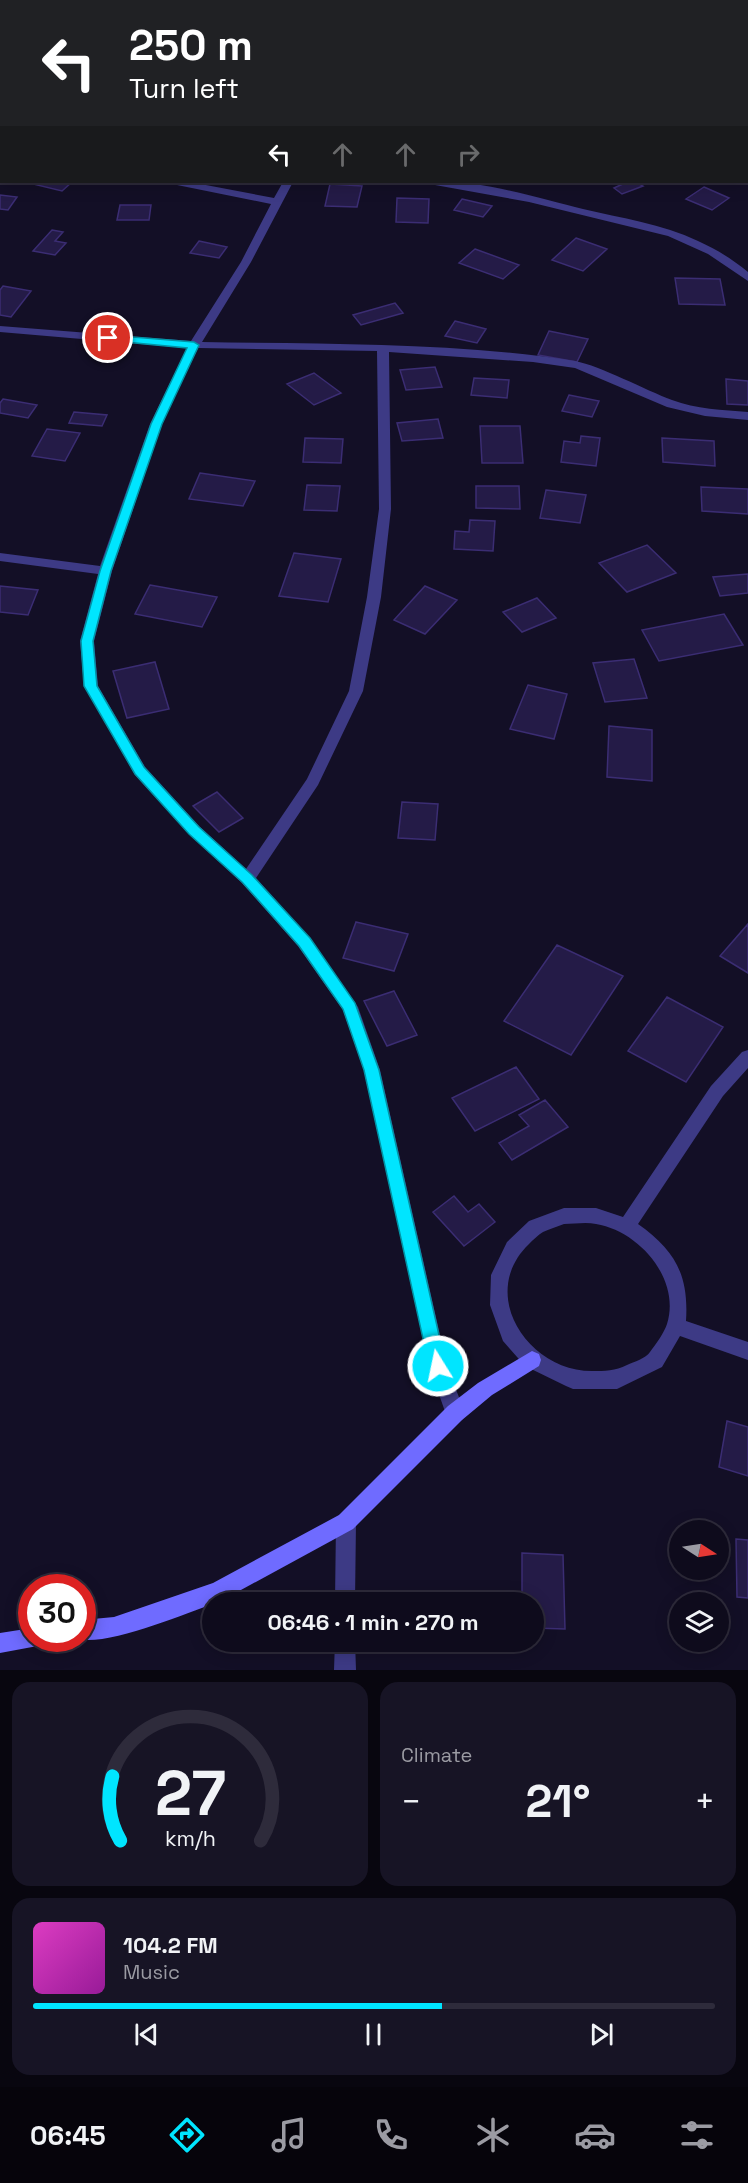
<!DOCTYPE html>
<html lang="en">
<head>
<meta charset="utf-8">
<style>
	:root { --surface:#0e0b1c; --page:#171425; --text:#f1f3f6; --muted:#9b9ba3; --line:#2e2b3b; --accent:#00e5ff }
	body { margin:0; font-family:"Space Grotesk",sans-serif; background:var(--page); color:var(--text); height:100vh; display:flex; flex-direction:column; font-size:22px; white-space:nowrap }
	* { box-sizing:border-box; margin:0 }
	p { font-size:20px; color:var(--muted) }
	.icon { flex:none; width:33px; height:33px; fill:none; stroke:currentColor; stroke-width:2; stroke-linecap:round; stroke-linejoin:round }
	.map { position:relative; height:1670px; overflow:hidden }
	.side { display:flex; flex-direction:column; gap:12px; padding:12px; background:#08060f; flex:1 }
	.side>* { flex:none }
	.guide { position:absolute; left:0px; top:0px; width:748px; height:183px; box-shadow:0 3px 15px #0003,0 0 0 2px var(--line); background:#202124; color:#fff; overflow:hidden }
	.needle { width:39px; rotate:102deg }
	.controls { position:absolute; left:669px; top:1520px; display:grid; gap:12px }
	.controls a { display:grid; place-items:center; width:60px; height:60px; border-radius:50%; background:var(--surface); box-shadow:0 3px 15px #0003,0 0 0 2px var(--line); font-size:30px }
	.speed { position:absolute; left:18px; top:1574px; display:flex; gap:12px; font-size:30px; font-weight:700; text-align:center }
	.speed>* { display:grid; place-content:center; width:78px; height:78px; border-radius:50%; background:var(--surface); box-shadow:0 3px 15px #0003,0 0 0 2px var(--line); line-height:1 }
	.speed .limit { border:9px solid #d22; background:#fff; color:#111 }
	.pin { position:absolute; display:grid; place-items:center; width:51px; height:51px; color:#fff; margin:-26px; border:3px solid #fff; border-radius:50%; box-shadow:0 2px 6px #0007 }
	.me { position:absolute; width:66px; margin:-33px; rotate:350deg; stroke-linejoin:round; filter:drop-shadow(0 0 4px #0008) }
	.turn { display:flex; align-items:center; gap:21px; height:126px; padding:0 30px; font-size:27px }
	.turn .icon { width:78px; height:78px; stroke-width:2.5 }
	.turn b { display:block; font-size:42px; line-height:51px }
	.lanes { display:flex; align-items:center; height:57px; padding:0 30px; background:#0003; justify-content:center; gap:30px; direction:ltr }
	.lanes .off { opacity:.35 }
	.big { font-size:45px; font-weight:700; line-height:1.1 }
	.side .card { flex:1; display:flex; flex-direction:column; justify-content:center; gap:9px; min-width:0; padding:0 21px; border-radius:18px; background:var(--page) }
	.side .dial { align-items:center; gap:0 }
	.dial svg { height:156px; overflow:visible; fill:none; stroke:var(--line); stroke-width:7; stroke-linecap:round; text-anchor:middle }
	.dial text { fill:var(--text); stroke:none }
	.song { display:flex; align-items:center; gap:18px }
	.cover { width:72px; height:72px; border-radius:9px; background:linear-gradient(135deg,hsl(310 70% 55%),hsl(300 70% 35%)) }
	.played { height:6px; border-radius:3px; background:linear-gradient(90deg,var(--accent) 60%,var(--line) 60%) }
	.keys { display:flex; justify-content:space-around; direction:ltr }
	.heat { display:flex; justify-content:space-between; align-items:center; font-size:33px; direction:ltr }
	.side .tiles { flex:1; display:grid; gap:12px; grid-template-columns:1fr 1fr }
	.card:last-child { grid-column:span 2 }
	.trip { position:absolute; left:202px; top:1592px; width:342px; height:60px; border-radius:30px; background:var(--surface); box-shadow:0 3px 15px #0003,0 0 0 2px var(--line); font-weight:700; line-height:60px; text-align:center }
	.menu { display:flex; height:96px; justify-content:space-around; align-items:center; background:#06040b; color:var(--muted) }
	.menu .icon { width:42px; height:42px }
	.menu .selected { color:var(--accent) }
	.menu b { font-size:27px; color:var(--text) }
	.map>svg:first-child { display:block }
	.building { fill:#241b47; stroke:#3b2d73; stroke-width:1.5 }
	.lines { fill:none; stroke-linecap:round; stroke-linejoin:round }
	.street { fill:#3d3a85; fill-rule:evenodd }
	.secondary { fill:#6f6bff; fill-rule:evenodd }
	.route { fill:#00e5ff; stroke:#0095a6; stroke-width:1.5 }
</style>
</head>
<body>
<div class="map">
<svg width="748" height="1670" viewBox="0 0 748 1670">
	<rect width="100%" height="100%" fill="#130f26"/>
	<path class="building" d="M36,182h36l-10,9 -29,-7z
		M622,182h14l7,4 -21,8 -8,-6 11,-5z
		M330,184l32,2 -5,21 -32,-1z
		M704,187l25,11 -17,12 -26,-11z
		M0,195l17,2 -9,13 -8,-1z
		M397,198l32,1 -1,24 -32,-1z
		M462,199l30,7 -9,11 -29,-7z
		M120,205h31l-2,15h-32z
		M52,230l11,2 -8,9 11,2 -11,12 -22,-4z
		M576,238l31,11 -24,22 -31,-11z
		M199,241l28,6 -8,11 -29,-5z
		M475,249l44,16 -16,14 -44,-16z
		M675,278l45,1 5,26 -46,-1z
		M3,286l28,5 -20,26 -11,-2v-25z
		M395,303l8,10 -42,12 -8,-10z
		M455,321l31,8 -9,14 -32,-7z
		M549,331l39,8 -11,23 -39,-7z
		M435,367l7,20 -36,3 -6,-20z
		M314,373l27,20 -27,12 -27,-21z
		M474,378l35,2 -2,18 -36,-3z
		M726,379l22,2v24l-21,-1z
		M569,395l30,6 -7,16 -30,-6z
		M3,399l34,6 -9,13 -28,-5v-10z
		M74,412l33,3 -5,11 -33,-3z
		M438,419l5,19 -41,3 -5,-18z
		M480,426h40l3,37h-41z
		M47,429l33,4 -15,28 -33,-5z
		M581,436l19,2 -4,28 -35,-4 3,-21 16,2z
		M305,438l38,1 -2,24 -38,-1z
		M662,438l52,3 1,25 -52,-4z
		M200,473l55,8 -12,25 -54,-7z
		M307,485l33,1 -3,25 -33,-1z
		M476,486h43l1,23 -44,-1z
		M701,487l47,2v25l-46,-3z
		M546,490l40,5 -6,28 -40,-5z
		M470,520l25,1 -2,30 -39,-2 1,-18 14,1z
		M647,545l29,28 -49,19 -28,-29z
		M294,553l47,6 -13,43 -49,-6z
		M748,574v19l-28,3 -7,-19z
		M150,585l67,12 -15,30 -67,-13z
		M0,586l38,4 -10,25 -28,-3z
		M425,586l32,14 -32,34 -31,-14z
		M537,598l19,20 -34,14 -19,-20z
		M724,614l19,31 -84,16 -17,-31z
		M634,659l13,39 -42,4 -12,-39z
		M155,662l14,47 -42,9 -14,-47z
		M528,685l39,9 -13,45 -44,-10z
		M609,726l43,4v51l-45,-4z
		M217,792l26,26 -24,14 -26,-26z
		M402,802l36,2 -3,36 -37,-2z
		M356,922l52,12 -14,37 -51,-13z
		M748,924v49l-28,-17z
		M557,945l66,31 -52,79 -67,-34z
		M394,991l23,44 -30,11 -23,-45z
		M667,997l56,30 -37,55 -58,-31z
		M516,1067l23,32 -64,32 -23,-33z
		M545,1100l23,27 -56,33 -13,-17 30,-17 -10,-11z
		M454,1196l14,16 11,-8 16,18 -31,24 -31,-34z
		M727,1421l21,6v49l-29,-9z
		M736,1539l12,1v58l-11,-1z
		M522,1553l41,2 2,74 -31,-1v-26h-12z"/>
	<g class="lines">
		<path class="street" d="M251,0h8v2h-8z
			M684,0h9l1,2h-9z
			M747,46h1v6h-1z
			M172,182h18l84,16 9,-16h10l-42,80 -49,80c122,2 251,0 373,19 26,5 70,29 97,39 24,9 51,10 76,12v8l-43,-4 -38,-9 -92,-39 -42,-6 -144,-10 2,157 -10,88 -18,94 -45,94 -62,93 54,60 48,69 22,63 67,296 18,47 -3,7 -7,2 -7,-2 -19,-54 -65,-296 -21,-60 -45,-64 -56,-63 -53,-49 -54,-59 -51,-89 -4,-45 18,-67 -98,-13v-8l100,13 50,-142 37,-76 -187,-16v-6l191,15 50,-79 30,-58 -94,-19zM198,348l179,3 2,158 -12,88 -18,94 -42,88 -61,90 -47,-43 -54,-59 -47,-81 -4,-45 18,-70 50,-147z
			M430,182c41,-5 111,17 153,27 38,9 79,15 115,32 18,8 34,18 50,31v9l-40,-27 -40,-18 -139,-34 -94,-17z
			M748,1050v18l-25,28 -85,128c37,26 51,51 48,97l62,21v18l-68,-24 -18,31 -45,22h-44l-7,-3 -41,-20 -22,-25 -13,-36 1,-30 16,-33 22,-21 35,-13h32l27,9 88,-131 31,-34zM564,1224c10,0 22,-2 32,0 43,7 85,55 71,100 -3,9 -11,20 -17,28 -4,6 -16,10 -23,13 -12,6 -22,6 -35,6 -64,0 -115,-77 -63,-127 4,-4 9,-9 14,-12 6,-3 14,-5 21,-8z
			M346,1512l7,3 3,7 -1,80h-20l1,-80 3,-7z
			M335,1641h20l1,29h-22z"/>
		<path class="secondary" d="M532,1351l7,3 2,6 -2,6 -47,29 -30,25 -109,109 -134,73h-6v2c-29,10 -112,45 -138,34h7v-18l32,-3 99,-34 126,-68 109,-109 30,-23z
			M32,1628v10h14l-3,7 -43,8v-20z"/>
	</g>
	<path class="route" d="M108,335l86,7 5,3 -37,79 -51,147 -18,70 4,45 47,81 55,60 53,48 58,63 45,65 24,67 67,296 -2,6 -6,2 -6,-2 -3,-6 -65,-296 -21,-61 -44,-63 -57,-64 -53,-48 -54,-60 -51,-88 -3,-45 19,-70 51,-147 36,-76 -83,-8 -1,-2z"/>
</svg>
<div class="controls">
<a><svg class="needle" viewBox="-14 -14 28 28"><path d="M0-13l5 13h-10z" fill="#e53935"/><path d="M0 13l5-13h-10z" fill="#9b9ba3"/></svg></a>
<a><svg class="icon" aria-label="layers" viewBox="0 0 24 24"><path d="M12 4l9 5-9 5-9-5zM3 14l9 5 9-5"/></svg></a>
</div>
<div class="speed"><div class="limit">30</div></div>
<div class="pin" style="left:108px;top:338px;background:#d93025"><svg class="icon" aria-label="arrive" viewBox="0 0 24 24"><path d="M6 21V4h12l-3 4 3 4H6"/></svg></div>
<svg class="me" style="left:438px;top:1366px" viewBox="-20 -20 40 40"><circle r="17" fill="#00e5ff" stroke="#fff" stroke-width="3"/><path d="M0-11L8 9 0 5-8 9z" fill="#fff"/></svg>
<div class="trip">06:46 · 1 min · 270 m</div>
<div class="guide">
<div class="turn"><svg class="icon" aria-label="left" viewBox="0 0 24 24"><path d="M17 20v-9H6M10 6l-5 5 5 5"/></svg><div><b>250 m</b>Turn left</div></div>
<div class="lanes"><svg class="icon" aria-label="left" viewBox="0 0 24 24"><path d="M17 20v-9H6M10 6l-5 5 5 5"/></svg><svg class="icon off" aria-label="ahead" viewBox="0 0 24 24"><path d="M12 20V5M6 11l6-6 6 6"/></svg><svg class="icon off" aria-label="ahead" viewBox="0 0 24 24"><path d="M12 20V5M6 11l6-6 6 6"/></svg><svg class="icon off" aria-label="right" viewBox="0 0 24 24"><path d="M7 20v-9h11M14 6l5 5-5 5"/></svg></div>
</div>
</div>
<section class="side">
<div class="tiles">
<div class="card dial"><svg viewBox="0 0 100 80">
<path d="M14 69A42 42 0 1 1 86 69"/>
<path d="M14 69A42 42 0 0 1 10 36" stroke="#00e5ff"/>
<text x="50" y="56" font-size="32" font-weight="700">27</text>
<text x="50" y="72" font-size="11">km/h</text>
</svg></div>
<div class="card"><p>Climate</p>
<div class="heat"><a>−</a><b class="big">21°</b><a>+</a></div>
</div>
<div class="card">
<div class="song"><i class="cover"></i><div><b>104.2 FM</b><p>Music</p></div></div>
<div class="played"></div>
<div class="keys"><svg class="icon" aria-label="previous" viewBox="0 0 24 24"><path d="M18 5L8 12l10 7zM5 5v14"/></svg><svg class="icon" aria-label="pause" viewBox="0 0 24 24"><path d="M8 5v14M16 5v14"/></svg><svg class="icon" aria-label="next" viewBox="0 0 24 24"><path d="M6 5l10 7-10 7zM19 5v14"/></svg></div>
</div>
</div>
</section>
<nav class="menu">
<b>06:45</b>
<svg class="icon selected" aria-label="directions" viewBox="0 0 24 24"><path d="M12 3l9 9-9 9-9-9zM9 14v-3h6M13 9l2 2-2 2"/></svg>
<svg class="icon" aria-label="music" viewBox="0 0 24 24"><path d="M9 18V5l10-2v13"/><circle cx="6" cy="18" r="3"/><circle cx="16" cy="16" r="3"/></svg>
<svg class="icon" aria-label="phone" viewBox="0 0 24 24"><path d="M5 4h4l2 5-3 2q2 4 5 5l2-3 5 2v4C11 20 4 13 5 4z"/></svg>
<svg class="icon" aria-label="climate" viewBox="0 0 24 24"><path d="M12 3v18M4 7l16 10M4 17L20 7"/></svg>
<svg class="icon" aria-label="car" viewBox="0 0 24 24"><path d="M5 17H2v-5l4-1 3-4h7l3 4 3 1v5h-3M9 17h6M6 11h13"/><circle cx="7" cy="17" r="2"/><circle cx="17" cy="17" r="2"/></svg>
<svg class="icon" aria-label="filters" viewBox="0 0 24 24"><path d="M4 7h16M4 17h16"/><circle cx="9" cy="7" r="2"/><circle cx="15" cy="17" r="2"/></svg>
</nav>
</body>
</html>
